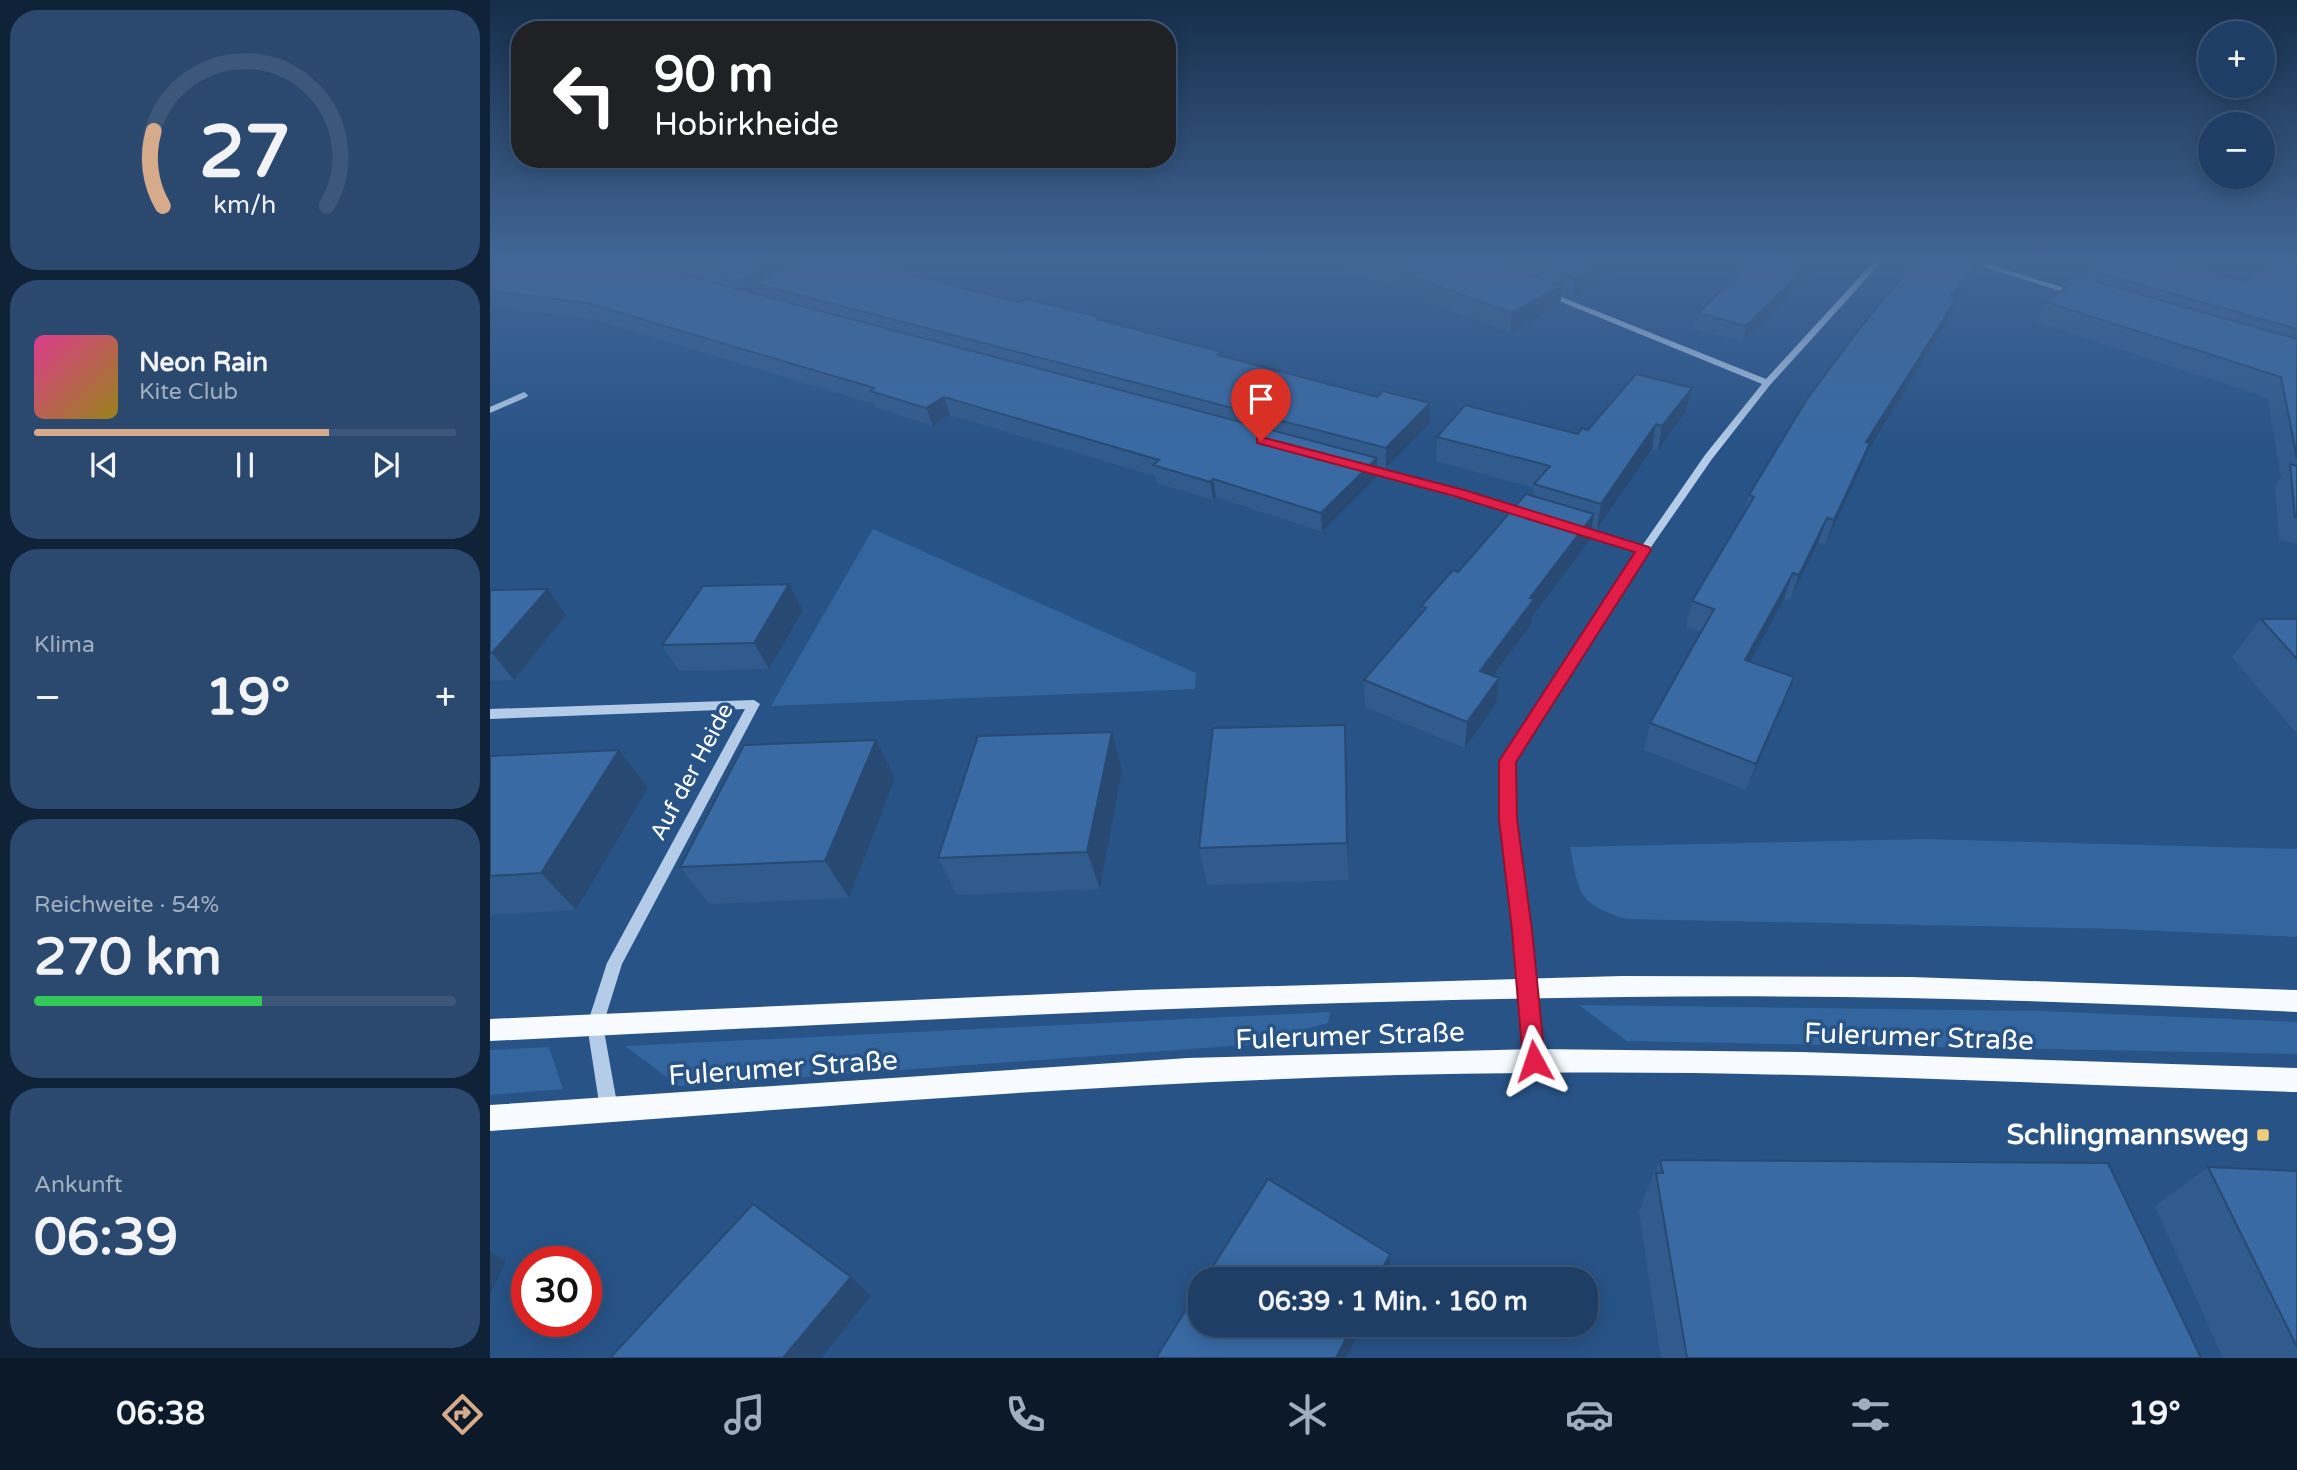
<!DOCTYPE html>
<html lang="de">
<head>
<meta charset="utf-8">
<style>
	:root { --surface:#1e3e65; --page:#2b496e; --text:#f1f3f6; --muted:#a1aebf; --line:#3c5779; --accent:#d6ab8b }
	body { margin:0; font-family:"Varela Round",sans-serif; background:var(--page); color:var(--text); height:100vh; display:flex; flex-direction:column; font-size:26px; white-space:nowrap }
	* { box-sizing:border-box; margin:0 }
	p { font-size:23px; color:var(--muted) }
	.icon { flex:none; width:38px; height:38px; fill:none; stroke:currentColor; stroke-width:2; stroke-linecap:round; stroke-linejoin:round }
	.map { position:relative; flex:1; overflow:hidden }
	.side { display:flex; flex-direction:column; gap:10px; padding:10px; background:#102238; width:490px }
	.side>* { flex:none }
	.hud { position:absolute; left:21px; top:21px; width:665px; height:147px; border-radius:28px; box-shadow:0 4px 18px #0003,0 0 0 2px var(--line); background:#202124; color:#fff; overflow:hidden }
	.buttons { position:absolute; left:1708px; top:21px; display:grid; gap:14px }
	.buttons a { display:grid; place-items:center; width:77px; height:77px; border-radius:50%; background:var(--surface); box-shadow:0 4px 18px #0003,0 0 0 2px var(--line); font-size:35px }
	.speed { position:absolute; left:21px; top:1246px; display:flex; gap:14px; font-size:35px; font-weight:700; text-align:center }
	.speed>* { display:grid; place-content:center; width:91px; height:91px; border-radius:50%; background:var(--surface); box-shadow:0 4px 18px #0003,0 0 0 2px var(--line); line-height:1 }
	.speed .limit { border:10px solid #d22; background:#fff; color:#111 }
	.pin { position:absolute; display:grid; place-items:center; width:60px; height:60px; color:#fff; margin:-72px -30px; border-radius:50% 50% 50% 0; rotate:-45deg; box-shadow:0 0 7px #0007 }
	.pin .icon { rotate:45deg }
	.me { position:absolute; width:77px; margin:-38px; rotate:355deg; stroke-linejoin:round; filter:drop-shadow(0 0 5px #0008) }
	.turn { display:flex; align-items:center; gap:24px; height:147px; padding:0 28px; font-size:32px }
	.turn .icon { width:91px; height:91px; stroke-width:2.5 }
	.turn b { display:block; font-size:49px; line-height:60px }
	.big { font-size:52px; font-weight:800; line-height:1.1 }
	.side .widget { flex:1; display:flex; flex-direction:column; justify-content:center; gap:10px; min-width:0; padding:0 24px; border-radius:28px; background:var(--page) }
	.side .dial { align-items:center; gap:0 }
	.dial svg { height:182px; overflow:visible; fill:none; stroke:var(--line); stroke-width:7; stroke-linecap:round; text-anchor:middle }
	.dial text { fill:var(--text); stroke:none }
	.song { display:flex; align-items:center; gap:21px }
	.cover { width:84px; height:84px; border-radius:10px; background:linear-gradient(135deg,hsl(330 70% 55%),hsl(50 70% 35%)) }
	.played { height:7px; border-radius:4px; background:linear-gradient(90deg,var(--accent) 70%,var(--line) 70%) }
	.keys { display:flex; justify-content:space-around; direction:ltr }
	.heat { display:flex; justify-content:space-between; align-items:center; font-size:38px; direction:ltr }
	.charge { height:10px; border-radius:5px; background:linear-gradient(90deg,#34c759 54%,var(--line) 0) }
	.trip { position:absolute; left:698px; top:1267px; width:410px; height:70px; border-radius:28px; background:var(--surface); box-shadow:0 4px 18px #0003,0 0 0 2px var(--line); font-weight:800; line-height:70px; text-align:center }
	.menu { display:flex; height:112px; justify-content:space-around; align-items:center; background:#0c1928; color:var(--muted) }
	.menu .icon { width:49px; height:49px }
	.menu .selected { color:var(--accent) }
	.menu b { font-size:32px; color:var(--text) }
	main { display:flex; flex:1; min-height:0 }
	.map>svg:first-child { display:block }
	.green { fill:#33659e }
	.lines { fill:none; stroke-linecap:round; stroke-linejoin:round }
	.minor { fill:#b4cce8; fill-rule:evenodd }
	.major { fill:#f7fafe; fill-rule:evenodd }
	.wall { fill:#315b8c }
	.shaded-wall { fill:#284a72 }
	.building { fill:#396aa3; stroke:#284a72; stroke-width:2 }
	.route { fill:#e11d48; stroke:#92132f; stroke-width:2 }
	.poi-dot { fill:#f0cd7b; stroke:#285387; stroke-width:2.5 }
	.labels { text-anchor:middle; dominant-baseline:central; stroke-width:7; stroke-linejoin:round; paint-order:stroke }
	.street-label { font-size:23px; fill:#fff; stroke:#285387 }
	.near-street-label { font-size:28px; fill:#fff; stroke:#285387 }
	.near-poi-label { font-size:28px; font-weight:bold; fill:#fff; stroke:#285387; text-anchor:end }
</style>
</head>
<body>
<main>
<section class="side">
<div class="widget dial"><svg viewBox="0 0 100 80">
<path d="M14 69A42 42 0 1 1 86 69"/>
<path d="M14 69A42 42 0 0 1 10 36" stroke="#d6ab8b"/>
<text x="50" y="56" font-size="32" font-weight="700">27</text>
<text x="50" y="72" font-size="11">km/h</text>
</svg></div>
<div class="widget">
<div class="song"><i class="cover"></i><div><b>Neon Rain</b><p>Kite Club</p></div></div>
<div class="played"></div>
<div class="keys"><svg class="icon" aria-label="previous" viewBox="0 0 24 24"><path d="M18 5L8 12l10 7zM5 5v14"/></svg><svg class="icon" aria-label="pause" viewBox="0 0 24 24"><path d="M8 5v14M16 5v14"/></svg><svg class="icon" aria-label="next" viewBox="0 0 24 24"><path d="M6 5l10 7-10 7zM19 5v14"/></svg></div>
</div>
<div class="widget"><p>Klima</p>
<div class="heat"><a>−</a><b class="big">19°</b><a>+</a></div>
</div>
<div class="widget"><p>Reichweite · 54%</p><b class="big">270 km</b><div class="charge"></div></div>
<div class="widget"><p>Ankunft</p><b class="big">06:39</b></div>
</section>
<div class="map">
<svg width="1807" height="1358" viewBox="0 0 1807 1358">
	<rect width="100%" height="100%" fill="#285387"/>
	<path class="green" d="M383,529l323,144 -1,16 -424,17z
		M1434,839l373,10v88l-180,-8 -491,-10c-48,-15 -47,-25 -56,-72z
		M1089,1005l464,6 254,11v32l-670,-13z
		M840,1012l-2,11 -82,22 -567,41 -54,-40z
		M59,1047l14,42 -73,6v-45z"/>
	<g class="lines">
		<path class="minor" d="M1387,258h8l-115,127 -58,74 -63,91 -134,211v58l27,242 -2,6 -6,2 -6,-2 -2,-6 -25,-242v-58l137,-209 -65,-20 -1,-2 5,-3 65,19 63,-91 57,-71 -220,-90 7,-2 217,87z
			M1465,258h12l117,36 -7,2z
			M34,392l4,3 -1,2 -37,16v-6z
			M872,465l168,47 1,2 -1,2h-8l-163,-46v-4z
			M264,700l6,4 -138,260 -19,61 15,84 -3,6 -6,3 -6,-3 -3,-6 -13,-84 20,-62 138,-254 -255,10v-10z"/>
		<path class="major" d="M1132,976l289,1 386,13v22c-224,-11 -448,-18 -672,-15 -379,4 -757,26 -1135,44v-22l647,-29z
			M1044,1049l267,3 496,16v24c-254,-8 -509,-22 -763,-19 -349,2 -696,33 -1044,58v-26l698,-47z"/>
	</g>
	<path class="wall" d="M0,258h366l54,17 109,27 81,15 1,3 121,32v4l208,67 -44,45 -9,-3v12l-55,55 -106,-35 -3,3 -56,-17 -2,-7 -205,-61 -17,11 -57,-18 -2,-4 -278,-84 -106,-14z
		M817,258h316l-3,14 -47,26 -12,-4 -1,11 -50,28 -182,-69z
		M1265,258h71l-83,84 -49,-13 4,-16z
		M1428,258h69l-2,3 -2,-1 -3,8 -24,32 -8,20 -81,132 -6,16 -36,77 -7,-2 -28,57 -6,-1 -34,62 34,42 -38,87 -102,-40 6,-27 51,-91 -15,-5 6,-26 52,-87 5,-19z
		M1677,258l-1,2 80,23 51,-24v285l-18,-5 -4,-53 6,-9 -13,-79 -231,-76 9,-20 39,-24 4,-8z
		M1202,388l-6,24 -28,38 -6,-1 -55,80 -5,-1 -2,12 -58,77 -1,8 -37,51 5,2 -3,26 -31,44 -100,-41 -1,-27 57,-65v-9l37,-34 75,-76 1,-8 -98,-27 1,-24 141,-3z
		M299,584l14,26 -34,59 -90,2 -17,-26z
		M0,590l76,25 -52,65 -24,1z
		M1771,619h36v115l-65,-77z
		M855,725l2,38 2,117 -142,5 -8,-37z
		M622,732l10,38 -22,119 -143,6 -19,-37z
		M386,740l19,38 -46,120 -140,6 -29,-37z
		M0,756l158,32 -72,122 -86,5z
		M1170,1160l541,198h-540l-22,-146 4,-10v-3z
		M1718,1167l89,4v187h-74l-68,-152z"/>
	<path class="shaded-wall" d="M301,258h22l-60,25 4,8 -12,5 -7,-16z
		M1125,258h8l-3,14 -47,26 2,-19z
		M1325,258h11l-83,84 3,-16z
		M1490,258h4l-4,10 -24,32 -8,20 -81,132 -6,16 -36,77 9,-25 32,-78 84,-145z
		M1072,286l-2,19 -50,28 2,-20z
		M1202,388l-6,24 -28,38 4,-24z
		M454,397l6,18 -17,11 -7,-18z
		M940,403v20l-44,45v-20z
		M1166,424l-4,25 -55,80 4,-25z
		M887,458v19l-55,55 -1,-19z
		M723,479l3,18 -3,3 -3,-18z
		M1104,514l-4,26 -58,77 -1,8 -53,72 2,-26 50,-73z
		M1337,518l-9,25 -28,57 9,-25z
		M1303,573l-9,26 -47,87 8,-26z
		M299,584l14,26 -34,59 -15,-26z
		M58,589l18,26 -52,65 -22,-27z
		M1304,677l-10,26 -38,87 10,-26z
		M1009,678l-3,26 -31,44 2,-26z
		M855,725l2,38 2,117 -2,-37z
		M622,732l10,38 -22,119 -13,-37z
		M386,740l19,38 -46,120 -24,-37z
		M129,750l29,38 -72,122 -35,-37z
		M0,1252l16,9 -16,34z
		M900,1254v19l-3,6h-10z
		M361,1277l20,19 -50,62h-38z
		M863,1325h10l-17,33h-10z"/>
	<path class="building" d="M0,258h76l96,11 715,189 -56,55 -108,-34 -3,3 -57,-17 6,-5 -215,-63 -18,11 -56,-17 4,-3 -287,-85 -97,-12z
		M153,258h148l-53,22 -75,-20z
		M322,258h44l52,12 -7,3 118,29 6,-3 75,18 -3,2 125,33 -4,3 159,42 6,-6 47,12 -44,45 -633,-165z
		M871,258h120l81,28 -50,27z
		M1021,258h104l-40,21z
		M1265,258h60l-69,68 -48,-13z
		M1428,258h62l-30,39 7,1 -91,144 4,1 -36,77 -7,-2 -28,57 -6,-2 -48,87 49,17 -38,87 -106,-41 64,-114 -22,-8 62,-104 -5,-2 58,-96 53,-71z
		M1615,258h62l-2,2 81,23 26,-25 25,1v70l-208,-59z
		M1590,277l217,62v119l-16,-81 -235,-75z
		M1146,374l56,14 -30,38 -6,-2 -55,80 -67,-20 16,-18 -113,-29 28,-32 113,29 4,-6 6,2z
		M1800,464l7,2v51h-2z
		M1036,494l68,20 -64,84 4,1 -54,72 19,7 -32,44 -103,-42 62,-72 -5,-2 32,-36 5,2z
		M299,584l-35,59 -92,2 41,-59z
		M58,589l-56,64 -2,1v-64z
		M1771,619h36v40z
		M855,725l2,118 -148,5 14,-120z
		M622,732l-25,120 -149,6 40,-122z
		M386,740l-51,121 -145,6 64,-122z
		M129,750l-78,123 -51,3v-120z
		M1170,1160l448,3 93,195h-514l-31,-185h7z
		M1718,1167l89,4v176z
		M778,1179l122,75 -13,25h-172z
		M263,1204l98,73 -68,81h-173z
		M710,1287v38h153l-17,33h-180z"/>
	<linearGradient id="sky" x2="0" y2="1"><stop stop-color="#162e4a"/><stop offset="0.58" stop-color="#426696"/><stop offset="1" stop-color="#426696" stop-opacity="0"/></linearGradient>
	<rect width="1807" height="448" fill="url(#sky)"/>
	<path class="route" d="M771,437l203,53 185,57 2,3 -135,212 1,57 15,111 13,131 -3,7 -8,3 -7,-3 -4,-7 -11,-131 -13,-111v-58l136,-209 -181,-56 -197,-53v-5z"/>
	<rect class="poi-dot" x="1766" y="1128" width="14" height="14" rx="3.5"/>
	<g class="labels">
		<g class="street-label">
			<text transform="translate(202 772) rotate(-62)">Auf der Heide</text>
		</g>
		<g class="near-street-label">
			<text transform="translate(860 1036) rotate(-2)">Fulerumer Straße</text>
			<text transform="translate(1429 1037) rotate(2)">Fulerumer Straße</text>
			<text transform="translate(293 1068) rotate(-4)">Fulerumer Straße</text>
		</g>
		<g class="near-poi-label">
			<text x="1759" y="1135">Schlingmannsweg</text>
		</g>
	</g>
</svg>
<div class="buttons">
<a>+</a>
<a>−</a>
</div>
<div class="speed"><div class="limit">30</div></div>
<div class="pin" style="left:771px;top:441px;background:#d93025"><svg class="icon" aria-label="arrive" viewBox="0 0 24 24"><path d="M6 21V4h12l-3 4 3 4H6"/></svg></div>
<svg class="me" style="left:1044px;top:1061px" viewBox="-20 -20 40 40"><path d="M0-17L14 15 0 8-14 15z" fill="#e11d48" stroke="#fff" stroke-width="4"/></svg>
<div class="trip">06:39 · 1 Min. · 160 m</div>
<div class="hud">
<div class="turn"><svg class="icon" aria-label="left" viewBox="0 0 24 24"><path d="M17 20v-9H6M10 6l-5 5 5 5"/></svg><div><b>90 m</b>Hobirkheide</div></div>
</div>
</div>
</main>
<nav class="menu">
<b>06:38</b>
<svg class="icon selected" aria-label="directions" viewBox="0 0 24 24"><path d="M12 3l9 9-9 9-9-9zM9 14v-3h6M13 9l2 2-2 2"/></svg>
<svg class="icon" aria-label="music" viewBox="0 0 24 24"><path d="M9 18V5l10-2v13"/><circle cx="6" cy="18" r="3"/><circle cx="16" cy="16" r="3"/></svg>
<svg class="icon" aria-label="phone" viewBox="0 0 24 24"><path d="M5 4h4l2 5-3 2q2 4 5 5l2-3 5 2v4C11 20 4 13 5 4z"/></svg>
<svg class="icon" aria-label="climate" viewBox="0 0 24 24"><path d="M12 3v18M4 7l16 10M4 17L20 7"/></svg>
<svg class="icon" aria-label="car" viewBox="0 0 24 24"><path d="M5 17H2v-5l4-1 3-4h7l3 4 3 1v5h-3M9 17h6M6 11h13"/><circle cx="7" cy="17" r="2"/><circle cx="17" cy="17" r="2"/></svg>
<svg class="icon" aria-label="filters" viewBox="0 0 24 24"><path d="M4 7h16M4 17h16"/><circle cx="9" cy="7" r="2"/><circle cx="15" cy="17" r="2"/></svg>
<b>19°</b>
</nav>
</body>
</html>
